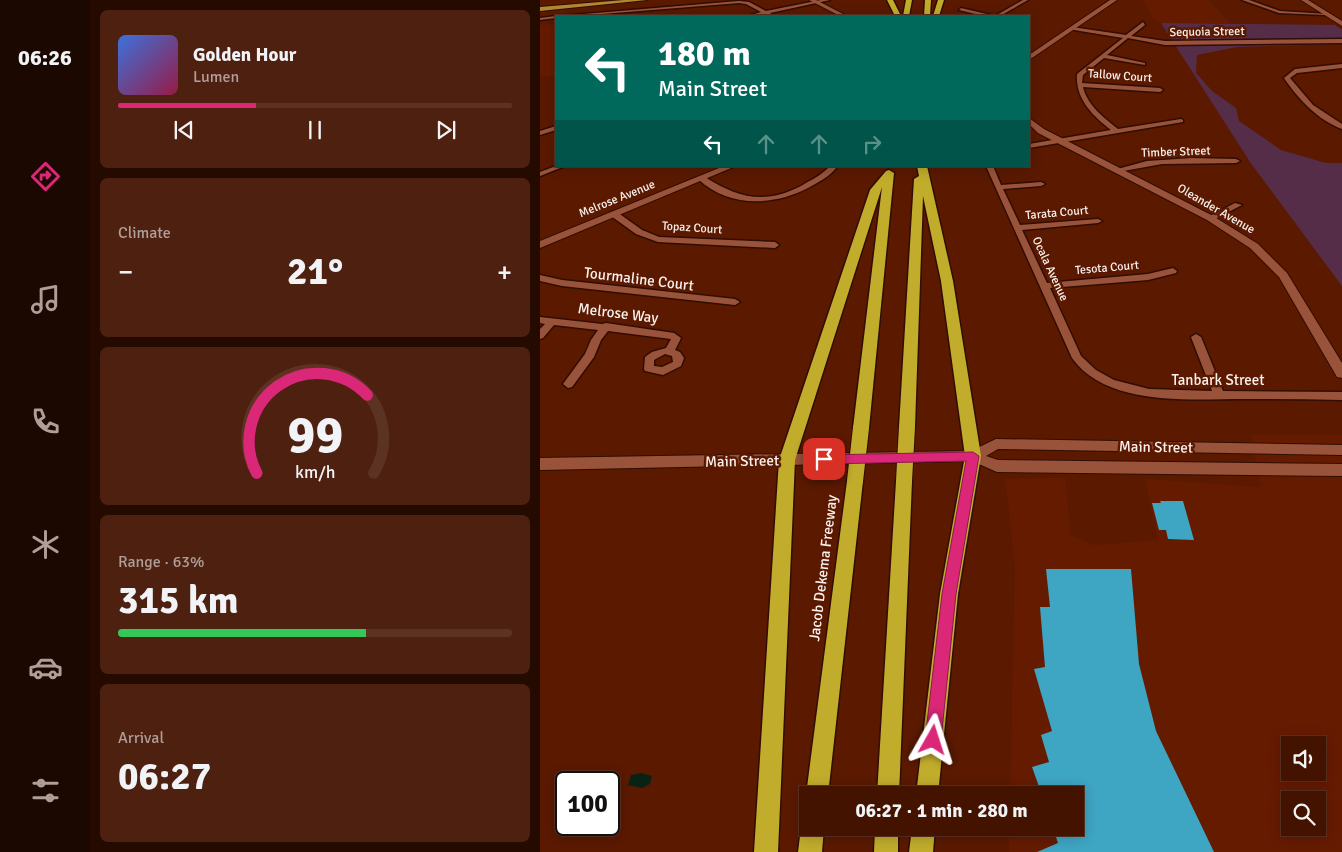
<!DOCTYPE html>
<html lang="en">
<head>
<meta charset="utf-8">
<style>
	:root { --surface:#441300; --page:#4e200f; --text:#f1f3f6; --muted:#af9e99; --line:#5c3222; --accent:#db2777 }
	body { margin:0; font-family:Signika,sans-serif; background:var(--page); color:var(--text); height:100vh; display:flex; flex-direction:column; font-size:19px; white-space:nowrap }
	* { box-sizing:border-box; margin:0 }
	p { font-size:16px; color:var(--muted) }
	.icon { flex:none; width:28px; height:28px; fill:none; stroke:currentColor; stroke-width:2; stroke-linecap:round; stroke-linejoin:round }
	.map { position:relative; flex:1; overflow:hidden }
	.panel { display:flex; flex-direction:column; gap:10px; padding:10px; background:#250a00; width:450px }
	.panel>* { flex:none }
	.hud { position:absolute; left:15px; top:15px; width:475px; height:152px; border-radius:0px; box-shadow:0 2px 12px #0003,0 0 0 1px var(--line); background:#00695c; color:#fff; overflow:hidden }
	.tools { position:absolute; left:741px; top:736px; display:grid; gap:10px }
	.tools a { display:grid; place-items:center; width:45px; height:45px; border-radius:0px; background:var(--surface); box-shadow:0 2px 12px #0003,0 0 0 1px var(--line); font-size:25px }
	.speed { position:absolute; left:15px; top:771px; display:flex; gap:10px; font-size:25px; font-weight:700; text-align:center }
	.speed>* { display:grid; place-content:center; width:65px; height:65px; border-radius:50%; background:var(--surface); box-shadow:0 2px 12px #0003,0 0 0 1px var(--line); line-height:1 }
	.speed .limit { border:2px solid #111; border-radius:8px; background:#fff; color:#111 }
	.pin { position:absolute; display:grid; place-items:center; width:42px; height:42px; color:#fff; margin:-21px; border-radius:10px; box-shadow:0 2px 8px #0006 }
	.me { position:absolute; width:55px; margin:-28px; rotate:6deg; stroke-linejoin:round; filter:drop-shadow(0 0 4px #0008) }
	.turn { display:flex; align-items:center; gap:18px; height:105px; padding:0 20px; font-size:22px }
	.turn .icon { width:65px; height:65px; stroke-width:2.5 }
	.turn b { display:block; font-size:35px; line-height:42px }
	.lanes { display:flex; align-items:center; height:48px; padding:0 20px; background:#0003; justify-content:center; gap:25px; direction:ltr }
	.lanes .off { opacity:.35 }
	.big { font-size:38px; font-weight:700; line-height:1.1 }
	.panel .widget { flex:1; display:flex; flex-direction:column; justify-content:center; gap:8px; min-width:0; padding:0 18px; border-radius:8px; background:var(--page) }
	.panel .dial { align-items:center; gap:0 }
	.dial svg { height:130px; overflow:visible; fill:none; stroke:var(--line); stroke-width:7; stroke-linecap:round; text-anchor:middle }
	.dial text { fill:var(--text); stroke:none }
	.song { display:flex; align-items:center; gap:15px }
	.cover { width:60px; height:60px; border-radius:8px; background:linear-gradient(135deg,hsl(220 70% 55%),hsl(340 70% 35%)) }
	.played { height:5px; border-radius:2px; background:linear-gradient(90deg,var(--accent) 35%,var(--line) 35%) }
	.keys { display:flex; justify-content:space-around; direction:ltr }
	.heat { display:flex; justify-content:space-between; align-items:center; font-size:28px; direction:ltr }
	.charge { height:8px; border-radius:4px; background:linear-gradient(90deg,#34c759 63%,var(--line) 0) }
	.trip { position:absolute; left:259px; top:786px; width:285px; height:50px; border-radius:0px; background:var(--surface); box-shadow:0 2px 12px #0003,0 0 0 1px var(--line); font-weight:700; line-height:50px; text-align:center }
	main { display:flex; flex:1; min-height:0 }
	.tab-bar { display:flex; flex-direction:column; width:90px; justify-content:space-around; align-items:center; background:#1b0800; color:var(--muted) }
	.tab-bar .icon { width:35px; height:35px }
	.tab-bar .active { color:var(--accent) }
	.tab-bar b { font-size:22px; color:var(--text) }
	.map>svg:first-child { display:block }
	.built { fill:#651b00; fill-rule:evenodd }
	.green { fill:#552d49 }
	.water { fill:#082316 }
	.building { fill:#3ea5c2 }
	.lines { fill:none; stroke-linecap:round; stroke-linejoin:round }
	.minor-casing { stroke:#310d03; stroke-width:3 }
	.tertiary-casing { stroke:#310d03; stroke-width:2 }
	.secondary-casing { stroke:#310d03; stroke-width:2 }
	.primary-casing { stroke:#310d03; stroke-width:2 }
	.motorway-casing { stroke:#310d03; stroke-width:3 }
	.minor { fill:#9a533b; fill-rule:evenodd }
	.tertiary { fill:#9a533b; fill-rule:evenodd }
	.secondary { fill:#9a533b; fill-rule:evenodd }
	.primary { fill:#b18832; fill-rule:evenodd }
	.motorway { fill:#c1ac2c; fill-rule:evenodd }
	.motorway-bridge-casing { stroke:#310d03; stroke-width:18; stroke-linecap:butt }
	.motorway-bridge { stroke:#c1ac2c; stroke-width:16 }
	.route { fill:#db2777; stroke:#8e194d }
	.labels { text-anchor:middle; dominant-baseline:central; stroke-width:5; stroke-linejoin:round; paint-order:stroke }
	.far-street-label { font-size:12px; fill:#f9f1ee; stroke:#5b1900 }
	.street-label { font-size:15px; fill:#f9f1ee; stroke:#5b1900 }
</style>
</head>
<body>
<main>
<nav class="tab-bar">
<b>06:26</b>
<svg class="icon active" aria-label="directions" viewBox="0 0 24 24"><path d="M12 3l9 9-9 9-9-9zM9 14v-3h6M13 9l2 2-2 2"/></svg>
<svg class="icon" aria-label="music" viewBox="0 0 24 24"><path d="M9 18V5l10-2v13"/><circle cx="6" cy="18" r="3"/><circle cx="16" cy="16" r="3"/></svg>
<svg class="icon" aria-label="phone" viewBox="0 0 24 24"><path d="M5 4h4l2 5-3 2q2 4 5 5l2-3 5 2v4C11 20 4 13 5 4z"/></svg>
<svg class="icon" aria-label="climate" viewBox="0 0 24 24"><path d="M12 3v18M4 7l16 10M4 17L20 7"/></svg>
<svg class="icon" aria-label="car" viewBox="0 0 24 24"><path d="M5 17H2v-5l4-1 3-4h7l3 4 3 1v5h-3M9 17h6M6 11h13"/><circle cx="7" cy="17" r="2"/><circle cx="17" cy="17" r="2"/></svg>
<svg class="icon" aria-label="filters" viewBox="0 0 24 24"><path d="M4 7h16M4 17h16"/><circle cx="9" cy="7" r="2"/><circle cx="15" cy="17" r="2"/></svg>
</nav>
<section class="panel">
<div class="widget">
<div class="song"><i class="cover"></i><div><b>Golden Hour</b><p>Lumen</p></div></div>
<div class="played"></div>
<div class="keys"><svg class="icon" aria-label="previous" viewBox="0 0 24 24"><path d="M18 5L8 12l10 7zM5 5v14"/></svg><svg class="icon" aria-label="pause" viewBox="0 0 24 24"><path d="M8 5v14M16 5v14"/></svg><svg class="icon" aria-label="next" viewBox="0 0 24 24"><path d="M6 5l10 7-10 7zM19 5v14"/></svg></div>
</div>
<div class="widget"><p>Climate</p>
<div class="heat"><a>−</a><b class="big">21°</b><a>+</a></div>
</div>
<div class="widget dial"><svg viewBox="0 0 100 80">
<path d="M14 69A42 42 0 1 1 86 69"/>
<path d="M14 69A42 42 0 0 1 82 21" stroke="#db2777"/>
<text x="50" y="56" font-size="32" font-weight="700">99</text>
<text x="50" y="72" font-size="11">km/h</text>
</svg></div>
<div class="widget"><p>Range · 63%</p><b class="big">315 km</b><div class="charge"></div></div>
<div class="widget"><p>Arrival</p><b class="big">06:27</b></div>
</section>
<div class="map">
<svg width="802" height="852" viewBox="0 0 802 852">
	<rect width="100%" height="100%" fill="#5b1900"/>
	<path class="built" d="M603,0h65l22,23h-69l-7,-3z
		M16,24v52h-16v-51z
		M711,435h91v417h-333v-24h66v-33h-65l5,-228 -10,-88 60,-1 6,57 22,10 65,-5 -13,-61 116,8zM750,745h28v27h-28zM750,800h28v28h-28z"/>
	<path class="green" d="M621,23l174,2 7,5v14l-105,3 -40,8 -1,18 16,18 24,17 3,13 42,29 45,13h16v123l-92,-124z"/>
	<path class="water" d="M101,773l11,3 -2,8 -8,4 -14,-3 3,-10z"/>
	<path class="building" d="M620,501h23l11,39 -26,-1 -2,-9h-7l-7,-27h9z
		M506,569h85l8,95 17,67 58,121h-177l21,-9 -5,-15h22v-33h-33l-10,-28 17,-5 -8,-27 11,-4 -18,-62 11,-2 -5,-60h10z"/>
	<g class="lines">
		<defs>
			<path id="minor" d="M281,0h9l-60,13 4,3 -9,-2 -17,2 13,-4 -15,-8 -7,-1 -162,13h-17l179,-15 10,1 17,9z
				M483,0h5l-28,16h-5z
				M702,0h7l31,11 47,3 -2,1 -46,-2z
				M421,8l30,7v1h-7l-25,-6z
				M16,16v2l-16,2v-2l16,-2h2z
				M603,22l2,3 -14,11 34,5 177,-2v4l-177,2 -37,-7 -21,17 38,8v2l-41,-7 -21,17 -1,8 78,5 3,2 -3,2 -77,-5c4,18 21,31 35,42l63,-10 2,1v2l-154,26v-4l82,-14c-18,-14 -36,-31 -34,-56l46,-36 -49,-8 -2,-3 54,8z
				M802,64v4l-45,5 -7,5 23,27 29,19v5c-24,-9 -44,-30 -58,-51l11,-9z
				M16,126v4l-16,5v-4z
				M652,158l44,1 4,2 -4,2 -74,1 -44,8 -4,-2 33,-9z
				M16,166h9l-25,10v-4z
				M290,166l7,1c-8,10 -18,15 -29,21 -35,18 -79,20 -110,-9l7,-2c33,21 59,28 96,9 10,-6 21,-11 29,-20z
				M446,166h7l8,19 40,-3 4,2 -4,2 -38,3 17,36 78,-6 4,2 -4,2 -76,7 25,53 101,-9 25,-6 4,3 -1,2 -28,7 -98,8 31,68 15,14 18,10 35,9 63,2 -21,-54 5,-3 5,3 22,54 119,1v8c-33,-1 -66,-1 -99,-1 -53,0 -136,8 -171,-41z
				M695,203l7,2 -29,15 -7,-2z
				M71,212h6l25,18 17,7 116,5 4,3 -4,3 -117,-6 -22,-8 -25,-18z
				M0,275l22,5 173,19 5,3 -5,3 -173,-19 -22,-5z
				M0,317l62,7 4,-1 68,10 7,5 -6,12 5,2 4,6 -3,8 -18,9 -18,-4 -1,-2 1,-12 7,-5 14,-4 5,-9 -63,-8 -7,9 -7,17 -22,30 -4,1 -5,-4 22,-30 6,-14 7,-10 -44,-5 -11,13 -3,1v-10l5,-5 -5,-1zM125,354l7,2 1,6 -11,5 -8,-1v-6z"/>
			<path id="tertiary" d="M269,0h7l31,16h-7z
				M570,0h7l-88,60v-5z
				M761,0h7l34,21v5z
				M489,118l15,11 169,87 45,28 29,29 55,90v15l-5,-1 -58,-100 -29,-29 -43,-28 -169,-87 -9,-9z
				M184,166h12l-196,82v-7z"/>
			<path id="secondary" d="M456,439l346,6v10l-344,-6 -12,7 12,4 344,4v12l-345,-4 -25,-11 -432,9v-12l431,-7z"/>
			<path id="primary" d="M84,0h23l-107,11v-4z"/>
			<path id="motorway" d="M347,0h6l8,16h-6z
				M366,0h6l-3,16h-6z
				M385,0h6l-1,16h-6z
				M398,0h6l-5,16h-6z
				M377,166h10l26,115 28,175 -23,138 -20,201h-22l24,-201 25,-138 -24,-175 -18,-85 -8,231 -3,4h-10l-3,-4 15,-248 5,-3z
				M349,170l5,3 -25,255 -3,4h-10l-3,-4 29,-241 -87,273 -17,392h-24l25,-392 91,-270 16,-19z
				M315,475l6,2 2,4 -35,314h-20v4l-2,-4 41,-314 2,-4z
				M364,475l6,2 2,4 -13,314h-22l19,-314 2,-4z
				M268,819v9h16l-2,24h-24l3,-24z
				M335,828h23v24h-24z
				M372,828h23l-2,24h-24z"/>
		</defs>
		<use href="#minor" class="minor-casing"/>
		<use href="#tertiary" class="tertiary-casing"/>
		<use href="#secondary" class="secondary-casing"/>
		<use href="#primary" class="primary-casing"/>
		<use href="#motorway" class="motorway-casing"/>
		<use href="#minor" class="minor"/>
		<use href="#tertiary" class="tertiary"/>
		<use href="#secondary" class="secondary"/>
		<use href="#primary" class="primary"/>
		<use href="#motorway" class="motorway"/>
		<defs>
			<path id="motorway-bridge" d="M315,481l6,-53
				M364,481l3,-54"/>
		</defs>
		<use href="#motorway-bridge" class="motorway-bridge-casing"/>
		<use href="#motorway-bridge" class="motorway-bridge"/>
	</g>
	<path class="route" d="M433,452l6,4 -23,138 -15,146 -2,6 -6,2 -6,-2 -2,-6 17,-146 24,-133 -142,3 -6,-5 6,-4z"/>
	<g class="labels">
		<g class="far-street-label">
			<text transform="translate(667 32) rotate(-1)">Sequoia Street</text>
			<text transform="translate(580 76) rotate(4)">Tallow Court</text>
			<text transform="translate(636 152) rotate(-2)">Timber Street</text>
			<text transform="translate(77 199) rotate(-22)">Melrose Avenue</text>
			<text transform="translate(676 209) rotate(30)">Oleander Avenue</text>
			<text transform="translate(517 213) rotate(-5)">Tarata Court</text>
			<text transform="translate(152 228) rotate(4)">Topaz Court</text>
			<text transform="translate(567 268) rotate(-5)">Tesota Court</text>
			<text transform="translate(510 269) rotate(65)">Ocala Avenue</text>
		</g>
		<g class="street-label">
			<text transform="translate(99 279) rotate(7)">Tourmaline Court</text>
			<text transform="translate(78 313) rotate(7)">Melrose Way</text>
			<text x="678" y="380">Tanbark Street</text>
			<text transform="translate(616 447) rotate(1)">Main Street</text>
			<text transform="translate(202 461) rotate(-1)">Main Street</text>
			<text transform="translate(283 568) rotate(-83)">Jacob Dekema Freeway</text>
		</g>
	</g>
</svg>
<div class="tools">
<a><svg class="icon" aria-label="sound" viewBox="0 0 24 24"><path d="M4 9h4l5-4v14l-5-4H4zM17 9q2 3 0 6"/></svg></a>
<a><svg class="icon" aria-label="search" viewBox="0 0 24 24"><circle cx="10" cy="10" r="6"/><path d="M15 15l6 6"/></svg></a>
</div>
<div class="speed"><div class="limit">100</div></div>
<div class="pin" style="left:284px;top:459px;background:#d93025"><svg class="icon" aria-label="arrive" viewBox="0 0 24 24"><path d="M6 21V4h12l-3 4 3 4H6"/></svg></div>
<svg class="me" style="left:393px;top:740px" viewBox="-20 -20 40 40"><path d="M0-17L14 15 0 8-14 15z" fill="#db2777" stroke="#fff" stroke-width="4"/></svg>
<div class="trip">06:27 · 1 min · 280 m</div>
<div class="hud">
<div class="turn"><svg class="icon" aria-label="left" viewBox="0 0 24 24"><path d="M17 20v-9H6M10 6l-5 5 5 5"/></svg><div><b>180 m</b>Main Street</div></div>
<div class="lanes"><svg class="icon" aria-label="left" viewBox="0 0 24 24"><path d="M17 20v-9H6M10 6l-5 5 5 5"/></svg><svg class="icon off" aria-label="ahead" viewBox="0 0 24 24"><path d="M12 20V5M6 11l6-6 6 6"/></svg><svg class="icon off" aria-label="ahead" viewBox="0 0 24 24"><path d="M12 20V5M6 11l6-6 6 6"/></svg><svg class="icon off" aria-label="right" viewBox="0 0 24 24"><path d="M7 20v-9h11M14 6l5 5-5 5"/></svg></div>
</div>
</div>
</main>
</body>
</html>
